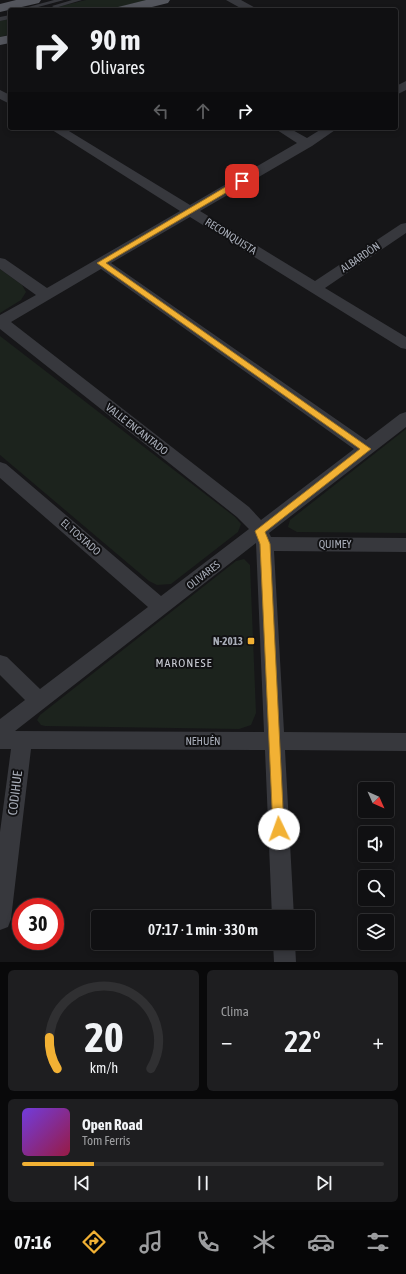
<!DOCTYPE html>
<html lang="es">
<head>
<meta charset="utf-8">
<style>
	:root { --surface:#101012; --page:#1e1e20; --text:#f1f3f6; --muted:#9c9d9f; --line:#303032; --accent:#f2b134 }
	body { margin:0; font-family:"Asap Condensed",sans-serif; background:var(--page); color:var(--text); height:100vh; display:flex; flex-direction:column; font-size:15px; white-space:nowrap }
	* { box-sizing:border-box; margin:0 }
	p { font-size:13px; color:var(--muted) }
	.icon { flex:none; width:22px; height:22px; fill:none; stroke:currentColor; stroke-width:2; stroke-linecap:round; stroke-linejoin:round }
	.map { position:relative; height:962px; overflow:hidden }
	.panel { display:flex; flex-direction:column; gap:8px; padding:8px; background:#09090a; flex:1 }
	.panel>* { flex:none }
	.top-card { position:absolute; left:8px; top:8px; width:390px; height:122px; border-radius:4px; box-shadow:0 2px 6px #0003,0 0 0 1px var(--line); background:#101012; color:var(--text); overflow:hidden }
	.needle { width:26px; rotate:135deg }
	.tools { position:absolute; left:358px; top:782px; display:grid; gap:8px }
	.tools a { display:grid; place-items:center; width:36px; height:36px; border-radius:4px; background:var(--surface); box-shadow:0 2px 6px #0003,0 0 0 1px var(--line); font-size:20px }
	.speed { position:absolute; left:12px; top:898px; display:flex; gap:8px; font-size:20px; font-weight:700; text-align:center }
	.speed>* { display:grid; place-content:center; width:52px; height:52px; border-radius:50%; background:var(--surface); box-shadow:0 2px 6px #0003,0 0 0 1px var(--line); line-height:1 }
	.speed .limit { border:6px solid #d22; background:#fff; color:#111 }
	.pin { position:absolute; display:grid; place-items:center; width:34px; height:34px; color:#fff; margin:-17px; border-radius:8px; box-shadow:0 2px 6px #0006 }
	.me { position:absolute; width:44px; margin:-22px; rotate:357deg; stroke-linejoin:round; filter:drop-shadow(0 0 3px #0008) }
	.turn { display:flex; align-items:center; gap:14px; height:84px; padding:0 16px; font-size:18px }
	.turn .icon { width:52px; height:52px; stroke-width:2.5 }
	.turn b { display:block; font-size:28px; line-height:34px }
	.lanes { display:flex; align-items:center; height:38px; padding:0 16px; background:#0003; justify-content:center; gap:20px; direction:ltr }
	.lanes .off { opacity:.35 }
	.big { font-size:30px; font-weight:600; line-height:1.1 }
	.panel .card { flex:1; display:flex; flex-direction:column; justify-content:center; gap:6px; min-width:0; padding:0 14px; border-radius:6px; background:var(--page) }
	.panel .dial { align-items:center; gap:0 }
	.dial svg { height:104px; overflow:visible; fill:none; stroke:var(--line); stroke-width:7; stroke-linecap:round; text-anchor:middle }
	.dial text { fill:var(--text); stroke:none }
	.song { display:flex; align-items:center; gap:12px }
	.cover { width:48px; height:48px; border-radius:6px; background:linear-gradient(135deg,hsl(260 70% 55%),hsl(340 70% 35%)) }
	.played { height:4px; border-radius:2px; background:linear-gradient(90deg,var(--accent) 20%,var(--line) 20%) }
	.keys { display:flex; justify-content:space-around; direction:ltr }
	.heat { display:flex; justify-content:space-between; align-items:center; font-size:22px; direction:ltr }
	.panel .tiles { flex:1; display:grid; gap:8px; grid-template-columns:1fr 1fr }
	.card:last-child { grid-column:span 2 }
	.trip { position:absolute; left:91px; top:910px; width:224px; height:40px; border-radius:4px; background:var(--surface); box-shadow:0 2px 6px #0003,0 0 0 1px var(--line); font-weight:600; line-height:40px; text-align:center }
	.tab-bar { display:flex; height:64px; justify-content:space-around; align-items:center; background:#060607; color:var(--muted) }
	.tab-bar .icon { width:28px; height:28px }
	.tab-bar .active { color:var(--accent) }
	.tab-bar b { font-size:18px; color:var(--text) }
	.map>svg:first-child { display:block }
	.green { fill:#1c231d }
	.lines { fill:none; stroke-linecap:round; stroke-linejoin:round }
	.service { fill:#37383d; fill-rule:evenodd }
	.minor { fill:#37383d; fill-rule:evenodd }
	.primary { fill:#53555c; fill-rule:evenodd }
	.route { fill:#f2b134; stroke:#9d7322 }
	.poi-dot { fill:#f2b134; stroke:#111113; stroke-width:1.5 }
	.labels { text-anchor:middle; dominant-baseline:central; stroke-width:4; stroke-linejoin:round; paint-order:stroke }
	.street-label { font-size:11px; fill:#a8adb8; stroke:#111113 }
	.poi-label { font-size:11px; font-weight:bold; fill:#a8adb8; stroke:#111113; text-anchor:end }
	.neighbourhood-label { font-size:12px; letter-spacing:1px; fill:#c9ccd4; stroke:#111113 }
	.near-street-label { font-size:13px; fill:#a8adb8; stroke:#111113 }
</style>
</head>
<body>
<div class="map">
<svg width="406" height="962" viewBox="0 0 406 962">
	<rect width="100%" height="100%" fill="#161618"/>
	<path class="green" d="M86,0h61l-40,10h-62z
		M10,19v15l-10,3v-16z
		M0,269l22,16 4,7 -5,8 -21,13z
		M0,336l235,181 6,7 -3,8 -67,52 -14,1 -8,-4 -149,-126z
		M406,429v104l-109,-1 -9,-5 2,-7z
		M244,559l6,6 6,148 -5,12 -12,4 -194,-3 -4,-1 -4,-5 3,-5 196,-154z"/>
	<g class="lines">
		<path class="service" d="M54,0h10l-37,10h-10z
			M72,0h10l-27,8 -3,-2z
			M10,15v4l-10,2v-4z"/>
		<path class="minor" d="M226,0h15l18,10h-15z
			M406,81v9l-10,5v-9z
			M0,90l10,5v9l-10,-5z
			M49,128h15l126,77 107,-62 -23,-15h15l18,10 16,-10h15l-26,18 -112,65 115,70 86,-57 5,-1v10l-81,55 81,49v12l-5,-1 -211,-131 -79,46 255,177 34,-26 6,-2v15l-137,106 2,4 135,1v14l-132,-1 10,181 122,1v18l-121,-1 9,167h-22l-7,-167 -234,-1 -20,170 -3,8 -8,3v-98l11,-83h-11v-30l25,-19 -25,-25v-20l7,2 33,32 108,-82 -148,-129v-16l6,2 155,132 88,-67 -12,-12 -237,-188v-14l36,-20 -36,-26v-11l5,1 42,29 133,-77zM101,269l253,180 -93,71 -12,-13 -238,-185zM256,543l8,189 -249,-1z
			M273,943h22l1,19h-22z"/>
		<path class="primary" d="M16,0h25l-2,3 -39,9v-8z
			M146,0h24l-2,3 -28,7h-24l2,-3z
			M10,35v8l-10,2v-8z"/>
	</g>
	<path class="route" d="M239,179l7,2 -140,82 265,186 -106,83 5,12 14,285 -1,4 -4,1 -4,-1 -2,-4 -13,-285 -5,-13 105,-82 -263,-186z"/>
	<rect class="poi-dot" x="247" y="637" width="8" height="8" rx="2"/>
	<g class="labels">
		<g class="street-label">
			<text transform="translate(231 236) rotate(32)">RECONQUISTA</text>
			<text transform="translate(360 257) rotate(-34)">ALBARDÓN</text>
			<text transform="translate(137 429) rotate(38)">VALLE ENCANTADO</text>
			<text transform="translate(81 537) rotate(41)">EL TOSTADO</text>
			<text x="335" y="544">QUIMEY</text>
			<text transform="translate(203 575) rotate(-38)">OLIVARES</text>
			<text x="203" y="741">NEHUÉN</text>
		</g>
		<g class="poi-label">
			<text x="243" y="641">N-2013</text>
		</g>
		<g class="neighbourhood-label">
			<text x="184" y="663">MARONESE</text>
		</g>
		<g class="near-street-label">
			<text transform="translate(15 793) rotate(-83)">CODIHUE</text>
		</g>
	</g>
</svg>
<div class="tools">
<a><svg class="needle" viewBox="-14 -14 28 28"><path d="M0-13l5 13h-10z" fill="#e53935"/><path d="M0 13l5-13h-10z" fill="#9c9d9f"/></svg></a>
<a><svg class="icon" aria-label="sound" viewBox="0 0 24 24"><path d="M4 9h4l5-4v14l-5-4H4zM17 9q2 3 0 6"/></svg></a>
<a><svg class="icon" aria-label="search" viewBox="0 0 24 24"><circle cx="10" cy="10" r="6"/><path d="M15 15l6 6"/></svg></a>
<a><svg class="icon" aria-label="layers" viewBox="0 0 24 24"><path d="M12 4l9 5-9 5-9-5zM3 14l9 5 9-5"/></svg></a>
</div>
<div class="speed"><div class="limit">30</div></div>
<div class="pin" style="left:242px;top:181px;background:#d93025"><svg class="icon" aria-label="arrive" viewBox="0 0 24 24"><path d="M6 21V4h12l-3 4 3 4H6"/></svg></div>
<svg class="me" style="left:279px;top:829px" viewBox="-20 -20 40 40"><circle r="19" fill="#fff"/><path d="M0-13L10 11 0 6-10 11z" fill="#f2b134"/></svg>
<div class="trip">07:17 · 1 min · 330 m</div>
<div class="top-card">
<div class="turn"><svg class="icon" aria-label="right" viewBox="0 0 24 24"><path d="M7 20v-9h11M14 6l5 5-5 5"/></svg><div><b>90 m</b>Olivares</div></div>
<div class="lanes"><svg class="icon off" aria-label="left" viewBox="0 0 24 24"><path d="M17 20v-9H6M10 6l-5 5 5 5"/></svg><svg class="icon off" aria-label="ahead" viewBox="0 0 24 24"><path d="M12 20V5M6 11l6-6 6 6"/></svg><svg class="icon" aria-label="right" viewBox="0 0 24 24"><path d="M7 20v-9h11M14 6l5 5-5 5"/></svg></div>
</div>
</div>
<section class="panel">
<div class="tiles">
<div class="card dial"><svg viewBox="0 0 100 80">
<path d="M14 69A42 42 0 1 1 86 69"/>
<path d="M14 69A42 42 0 0 1 8 45" stroke="#f2b134"/>
<text x="50" y="56" font-size="32" font-weight="700">20</text>
<text x="50" y="72" font-size="11">km/h</text>
</svg></div>
<div class="card"><p>Clima</p>
<div class="heat"><a>−</a><b class="big">22°</b><a>+</a></div>
</div>
<div class="card">
<div class="song"><i class="cover"></i><div><b>Open Road</b><p>Tom Ferris</p></div></div>
<div class="played"></div>
<div class="keys"><svg class="icon" aria-label="previous" viewBox="0 0 24 24"><path d="M18 5L8 12l10 7zM5 5v14"/></svg><svg class="icon" aria-label="pause" viewBox="0 0 24 24"><path d="M8 5v14M16 5v14"/></svg><svg class="icon" aria-label="next" viewBox="0 0 24 24"><path d="M6 5l10 7-10 7zM19 5v14"/></svg></div>
</div>
</div>
</section>
<nav class="tab-bar">
<b>07:16</b>
<svg class="icon active" aria-label="directions" viewBox="0 0 24 24"><path d="M12 3l9 9-9 9-9-9zM9 14v-3h6M13 9l2 2-2 2"/></svg>
<svg class="icon" aria-label="music" viewBox="0 0 24 24"><path d="M9 18V5l10-2v13"/><circle cx="6" cy="18" r="3"/><circle cx="16" cy="16" r="3"/></svg>
<svg class="icon" aria-label="phone" viewBox="0 0 24 24"><path d="M5 4h4l2 5-3 2q2 4 5 5l2-3 5 2v4C11 20 4 13 5 4z"/></svg>
<svg class="icon" aria-label="climate" viewBox="0 0 24 24"><path d="M12 3v18M4 7l16 10M4 17L20 7"/></svg>
<svg class="icon" aria-label="car" viewBox="0 0 24 24"><path d="M5 17H2v-5l4-1 3-4h7l3 4 3 1v5h-3M9 17h6M6 11h13"/><circle cx="7" cy="17" r="2"/><circle cx="17" cy="17" r="2"/></svg>
<svg class="icon" aria-label="filters" viewBox="0 0 24 24"><path d="M4 7h16M4 17h16"/><circle cx="9" cy="7" r="2"/><circle cx="15" cy="17" r="2"/></svg>
</nav>
</body>
</html>
